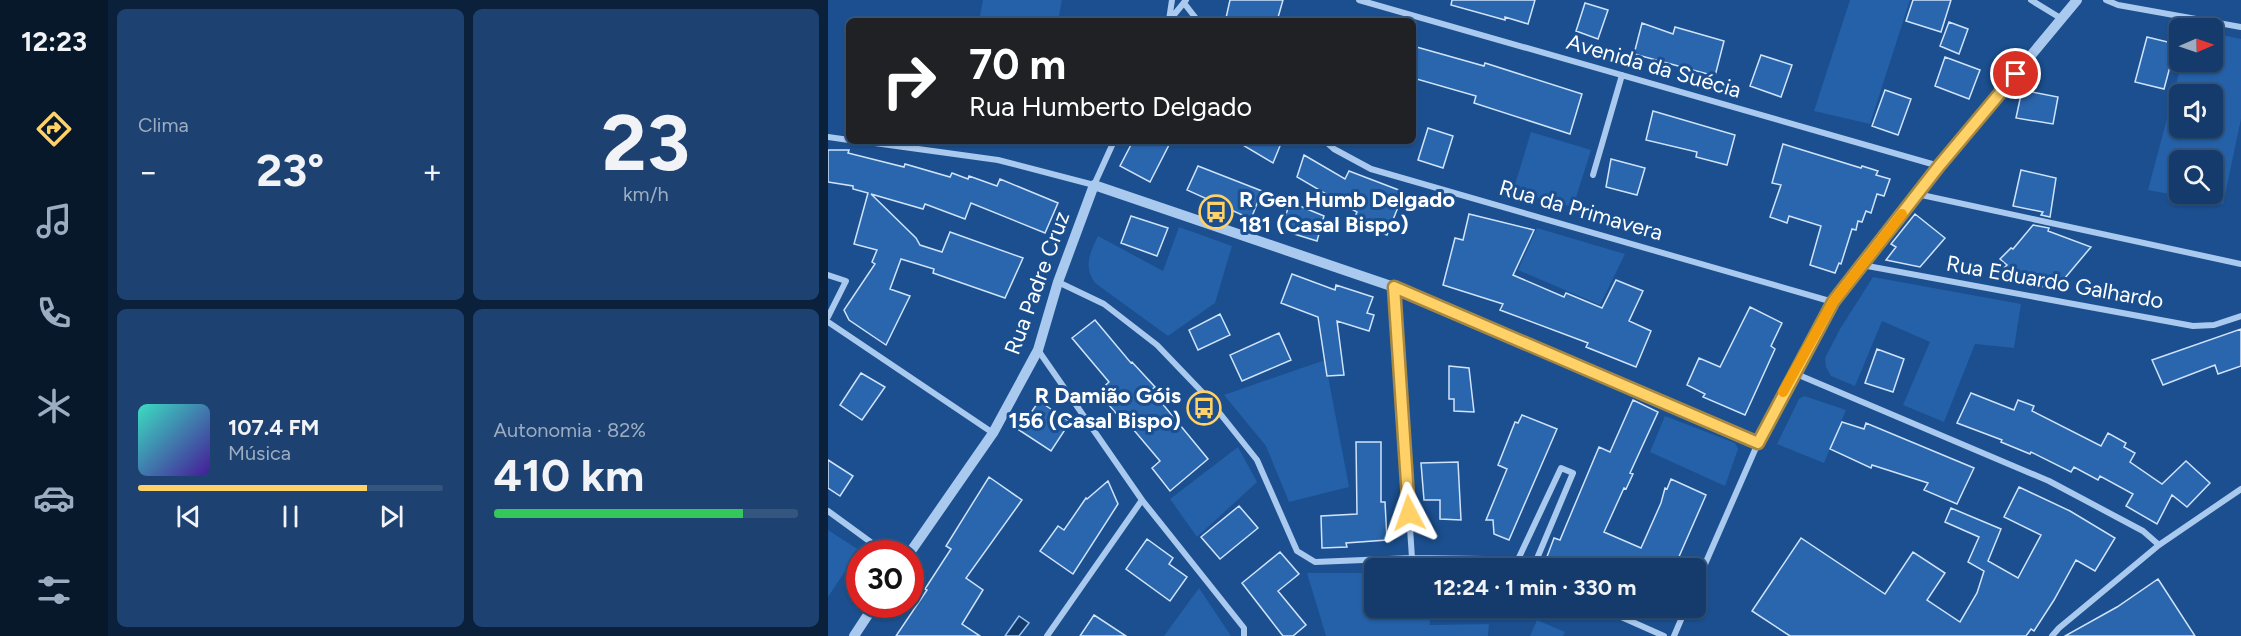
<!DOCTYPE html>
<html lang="pt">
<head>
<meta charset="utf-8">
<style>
	:root { --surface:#143b6b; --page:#1d4271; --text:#f1f3f6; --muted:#9dadc1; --line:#33557e; --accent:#ffd166 }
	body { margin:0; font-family:Figtree,sans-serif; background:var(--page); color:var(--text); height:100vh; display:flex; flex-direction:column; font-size:22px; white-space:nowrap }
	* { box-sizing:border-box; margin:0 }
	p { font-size:20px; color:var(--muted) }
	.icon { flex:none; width:33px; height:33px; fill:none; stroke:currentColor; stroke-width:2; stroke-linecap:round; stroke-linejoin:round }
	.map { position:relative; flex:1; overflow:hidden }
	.drawer { display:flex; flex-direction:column; gap:9px; padding:9px; background:#0b203b; width:720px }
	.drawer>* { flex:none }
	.hud { position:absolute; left:18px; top:18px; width:570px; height:126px; border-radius:9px; box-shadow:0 2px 4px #0004,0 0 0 2px var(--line); background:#202124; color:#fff; overflow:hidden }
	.needle { width:39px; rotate:88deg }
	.tools { position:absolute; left:1341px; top:18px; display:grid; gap:12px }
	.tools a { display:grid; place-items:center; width:54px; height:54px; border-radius:9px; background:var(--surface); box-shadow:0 2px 4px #0004,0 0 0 2px var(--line); font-size:30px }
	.speed { position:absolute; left:18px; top:540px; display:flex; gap:12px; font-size:30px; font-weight:700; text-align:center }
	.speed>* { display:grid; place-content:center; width:78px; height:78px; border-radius:50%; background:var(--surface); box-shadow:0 2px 4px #0004,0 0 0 2px var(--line); line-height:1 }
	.speed .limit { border:9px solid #d22; background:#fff; color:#111 }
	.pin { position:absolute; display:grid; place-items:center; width:51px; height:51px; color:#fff; margin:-26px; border:3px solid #fff; border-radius:50%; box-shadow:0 2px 6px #0007 }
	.me { position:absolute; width:66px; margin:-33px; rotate:356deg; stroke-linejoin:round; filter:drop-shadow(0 0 4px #0008) }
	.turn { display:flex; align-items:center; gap:21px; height:126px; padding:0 24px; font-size:27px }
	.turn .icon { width:78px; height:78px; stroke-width:2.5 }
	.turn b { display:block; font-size:42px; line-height:51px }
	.big { font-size:45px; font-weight:700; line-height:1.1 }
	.drawer .tile { flex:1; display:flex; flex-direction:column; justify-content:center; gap:9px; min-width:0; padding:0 21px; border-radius:9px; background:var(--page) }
	.drawer .dial { align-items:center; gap:0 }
	.dial b { font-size:78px; line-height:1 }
	.song { display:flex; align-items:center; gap:18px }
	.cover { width:72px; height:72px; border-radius:9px; background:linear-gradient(135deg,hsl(170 70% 55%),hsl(260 70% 35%)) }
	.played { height:6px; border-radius:3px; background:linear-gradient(90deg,var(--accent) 75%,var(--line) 75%) }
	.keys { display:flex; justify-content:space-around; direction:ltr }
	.heat { display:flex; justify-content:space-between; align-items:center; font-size:33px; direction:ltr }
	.charge { height:9px; border-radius:4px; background:linear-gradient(90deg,#34c759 82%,var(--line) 0) }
	.drawer .tiles { flex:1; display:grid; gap:9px; grid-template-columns:repeat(2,1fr) }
	.trip { position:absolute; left:536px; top:558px; width:342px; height:60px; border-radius:9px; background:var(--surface); box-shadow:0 2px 4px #0004,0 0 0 2px var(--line); font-weight:700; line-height:60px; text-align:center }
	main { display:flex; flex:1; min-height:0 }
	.tab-bar { display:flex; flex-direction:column; width:108px; justify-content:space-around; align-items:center; background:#08182b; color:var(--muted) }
	.tab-bar .icon { width:42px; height:42px }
	.tab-bar .on { color:var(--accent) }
	.tab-bar b { font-size:27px; color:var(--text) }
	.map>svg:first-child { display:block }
	.green { fill:#2461a8; fill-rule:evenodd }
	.water { fill:#123a6d; stroke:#9cc4f0; stroke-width:1.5 }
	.building { fill:#2a66ad; stroke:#cfe3fa; stroke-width:1.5 }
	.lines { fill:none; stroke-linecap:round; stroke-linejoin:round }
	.minor { stroke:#a9c9ee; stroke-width:6 }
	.tertiary { stroke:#a9c9ee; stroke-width:10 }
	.route-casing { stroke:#a68842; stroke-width:15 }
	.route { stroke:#ffd166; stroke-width:10 }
	.slow { stroke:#f59e0b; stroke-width:10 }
	.labels { text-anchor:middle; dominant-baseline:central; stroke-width:6; stroke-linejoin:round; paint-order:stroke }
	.street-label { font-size:22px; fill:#fff; stroke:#1b4f8f }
	.poi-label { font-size:22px; font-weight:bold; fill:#fff; stroke:#1b4f8f; text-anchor:start }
</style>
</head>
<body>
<main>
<nav class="tab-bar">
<b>12:23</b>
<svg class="icon on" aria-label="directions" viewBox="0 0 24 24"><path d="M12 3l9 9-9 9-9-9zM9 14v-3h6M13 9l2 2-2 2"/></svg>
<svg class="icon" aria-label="music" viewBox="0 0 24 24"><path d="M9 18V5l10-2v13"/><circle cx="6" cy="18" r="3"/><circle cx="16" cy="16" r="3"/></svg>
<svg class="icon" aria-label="phone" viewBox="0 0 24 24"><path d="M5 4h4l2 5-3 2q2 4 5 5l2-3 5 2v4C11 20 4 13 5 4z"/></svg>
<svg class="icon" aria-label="climate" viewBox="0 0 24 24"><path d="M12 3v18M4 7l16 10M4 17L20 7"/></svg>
<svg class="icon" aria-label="car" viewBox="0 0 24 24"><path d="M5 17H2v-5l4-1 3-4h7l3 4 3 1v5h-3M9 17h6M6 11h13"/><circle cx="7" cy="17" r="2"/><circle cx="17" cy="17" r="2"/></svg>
<svg class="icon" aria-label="filters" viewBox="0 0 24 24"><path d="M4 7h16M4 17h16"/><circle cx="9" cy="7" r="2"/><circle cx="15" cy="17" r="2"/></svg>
</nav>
<section class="drawer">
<div class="tiles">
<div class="tile"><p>Clima</p>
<div class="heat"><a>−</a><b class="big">23°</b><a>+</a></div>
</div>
<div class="tile dial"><b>23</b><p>km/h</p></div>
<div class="tile">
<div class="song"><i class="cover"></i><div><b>107.4 FM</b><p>Música</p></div></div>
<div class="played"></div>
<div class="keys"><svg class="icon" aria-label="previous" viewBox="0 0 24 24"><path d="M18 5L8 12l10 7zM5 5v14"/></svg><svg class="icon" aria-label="pause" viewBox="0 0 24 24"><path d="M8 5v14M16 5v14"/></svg><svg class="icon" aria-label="next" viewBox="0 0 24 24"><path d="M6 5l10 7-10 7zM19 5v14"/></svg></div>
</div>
<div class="tile"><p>Autonomia · 82%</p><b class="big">410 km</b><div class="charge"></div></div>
</div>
</section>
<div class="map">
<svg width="1413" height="636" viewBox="0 0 1413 636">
	<rect width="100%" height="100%" fill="#1b4f8f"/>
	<path class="green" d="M155,0h79l-4,21h-79z
		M1022,0h60l-40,124 -56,-13z
		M1385,33l28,6v80l-18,85 -75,-14 34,-128h30zM1352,94h32v34h-32zM1352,160h32v34h-32z
		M703,132l60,18 -18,57 -60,-16z
		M351,227l53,19 -17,57 -47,33 -73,-53c-12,-17 -5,-30 3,-47l65,35z
		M709,228l88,26 -25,51 -82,-35z
		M1045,277l148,27 -7,44 -39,-4 -31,78 -41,-17 27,-63 -48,-21 -27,65 -24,-10 -5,-9 -1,-9 15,-29z
		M497,360l24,127 -60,15 -23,-56 -42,-51z
		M976,396l42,14 -22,53 -47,-19 22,-45z
		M837,416l70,27 3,6 -13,37 -75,-34z
		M410,447l19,35 -60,55 -27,-38z
		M0,530l31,20 -31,47z
		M479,573h67v35h54l2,17 59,-1 -1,12h-162z
		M371,588l32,48h-67z
		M709,620l28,12 -2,4h-33z"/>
	<path class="water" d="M191,616l10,7 -10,13h-14z"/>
	<path class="building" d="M402,0h53l-6,21h-40l-11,-3z
		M624,0h83l-7,24 -23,-7v3l-54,-15z
		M1085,0h38l-10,32 -35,-11z
		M757,3l23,7 -10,29 -22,-8z
		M1121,22l19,7 -9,25 -19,-8z
		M814,23l31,11 2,-7 49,14 -9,35 -81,-22z
		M1319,37l29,7 -12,45 -29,-7z
		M585,46l71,20 1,-3 97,31 -12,40 -96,-31 2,-7 -63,-18z
		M933,55l31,10 -11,32 -31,-11z
		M1117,57l35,13 -11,29 -34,-13z
		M1057,90l26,9 -13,36 -26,-9z
		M1194,90l36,7 -5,27 -37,-6z
		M825,111l82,24 -8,30 -31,-8 1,-5 -51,-12z
		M600,128l25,8 -10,32 -25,-8z
		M305,141h38l-21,41 -30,-16z
		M408,141h46l-9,22z
		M955,144l78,24 1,-2 16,5 -2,4 14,4 -6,17 -7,-2 -6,19 -5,-2 -4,11 -4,-1 -2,9 -4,-1 -11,35 -2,-1 -4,10 -25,-8 11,-39 -32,-10 -2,7 -17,-6 11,-32 -9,-2z
		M0,150h21l-1,3 56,14 1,-3 45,13 2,-4 16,6 1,-3 28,10 3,-7 58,24 -13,30 -74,-30 -6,16 -40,-15 -2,5 -52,-15 45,44 4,7 22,7 8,-20 73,26 -18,40 -72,-25 1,-4 -33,-10 -11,30 20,7 -24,49 -37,-25 -5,-10 31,-46 -3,-2 5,-12 -23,-6 14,-51 -15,-4v-3l-25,-4z
		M476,155l41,24 4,-8 55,21 -17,43 -35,-13 5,-10 -60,-35z
		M783,159l34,9 -8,27 -31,-8z
		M370,166l64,25 -11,28 -64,-29z
		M1193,170l35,8 -6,39 -9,-2 2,-3 -30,-6z
		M462,202l34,14 -7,25 -36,-11z
		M641,214l65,16 -21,45 51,22 2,-4 36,15 14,-28 27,11 -14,30 22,10 -15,36 -50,-20 2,-4 -88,-33 3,-6 -60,-19 12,-47 8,2z
		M1087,214l30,24 -25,29 -34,-7 10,-13 -5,-3z
		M303,216l37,12 -11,28 -36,-13z
		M1205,225l16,3 -1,3 43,16 -37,44 -36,-14 -5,5 -12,-11 6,-6 -7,-6 11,-11 2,1z
		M464,274l43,16 1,-5 37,12 -6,16 7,2 -5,16 -32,-10 7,54 -17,1 -9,-59 -37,-14z
		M922,307l32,16 -11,23 4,3 -30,66 -42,-18 2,-3 -18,-9 12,-27 21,9z
		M392,314l10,21 -32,15 -9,-20z
		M267,320l36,43 1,-1 23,25 -4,3 57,69 -38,32 -18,-23 8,-7 -38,-45 -2,2 -22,-26 11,-10 -37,-44z
		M1413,329v37l-23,8 -3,-9 -52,20 -11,-25z
		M451,333l12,27 -49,21 -12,-26z
		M1049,349l27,10 -11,33 -28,-9z
		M621,366l20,2 5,44 -20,-1v-12h-5z
		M33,373l24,14 -23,33 -22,-15z
		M1143,393l43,17 4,-10 16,6 -2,5 69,35 7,-13 18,10 -2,4 11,6 -5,9 32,22 24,-23 24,22 -23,24 -15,-12 -15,29 -31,-18 7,-12 -33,-18 -2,4 -24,-13 -3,5 -40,-20 -1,2 -29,-12 1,-2 -45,-17z
		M805,400l25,12 -28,61 3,1 -7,15 -2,-1 -20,44 37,16 20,-45 4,-15 2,1 4,-10 35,16 -32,73h-113l-16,-6 9,-24 6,2 39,-93 11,5z
		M211,401l31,21 -19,29 -32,-21z
		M694,415l35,14 -48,111 -15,-6 -1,-14h-7l21,-51 -9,-4 17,-43 3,1z
		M1014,422l22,7 2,-6 108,45 -17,36 -33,-14 4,-7 -56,-18 -1,3 -41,-19z
		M528,442h25v60h4l2,38 -41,3 1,4 -25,1 -1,-32 36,-2z
		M0,460l25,16 -13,20 -12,-8z
		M630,462l3,58 -21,-1v-19h-16l-3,-37z
		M161,477l33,23 -56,78 17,12 -21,34 18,12h-84l31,-46 -2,-1 26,-40 -5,-3z
		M280,481l10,23 -45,70 -33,-23 18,-25 6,4 22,-32 1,1z
		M1191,487l51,24 45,27 -20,33 -19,-11 -22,40 -20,31 -3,-2 -5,7h-236l-38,-25 49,-73 84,56 28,-42 32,21 -18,27 33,22 17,-29 7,-22 -16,-9 11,-25 -34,-15 6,-14 50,21 -13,32 30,17 23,-43 -37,-18z
		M411,506l19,22 -38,31 -19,-22z
		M319,539l26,19 -4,6 18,13 -17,24 -44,-32z
		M452,552l19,22 -21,17 28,34 -13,11h-10l-41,-53z
		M1330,579l37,57h-130l52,-29z
		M266,615l32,21h-46z"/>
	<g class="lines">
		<path class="minor" d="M531,0l580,166
			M1203,0l31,19
			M1278,0l12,5 123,22
			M356,3l14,18
			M341,20l3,-20
			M341,21l17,-21
			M0,137l21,3
			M32,141l138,19 96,25 20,-44
			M497,141l9,8 37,20 462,133
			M765,175l29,-100
			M1089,194l324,70
			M1034,265l331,61 21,-1 27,-9
			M0,275l18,6 -18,36
			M230,282l46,22 53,41 49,51 51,64 40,91 18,11 97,-4 73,1 26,9
			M566,287l18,271
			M0,322l165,111
			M210,350l104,150 102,128v8
			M966,373l255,108 94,50 16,14
			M0,511l59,43
			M686,568l47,-100 12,5 -40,95
			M867,587l63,-144
			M773,608l63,28
			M219,636l95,-136
			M846,636l12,-28
			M1224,636l7,-8 100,-83 82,-56"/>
		<path class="tertiary" d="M81,554l84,-121 45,-83 20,-68 36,-97 300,102 364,156 75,-141 106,-136 138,-166
			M26,636l21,-32"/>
	</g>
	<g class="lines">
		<defs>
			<path id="route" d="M581,513l-15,-226 364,156 75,-141 106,-136 77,-92"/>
		</defs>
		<use href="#route" class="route-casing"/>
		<use href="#route" class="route"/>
		<path class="slow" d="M955,392l50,-90 69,-88"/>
	</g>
	<defs>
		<symbol id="bus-ring" viewBox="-11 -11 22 22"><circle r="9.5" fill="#1b4f8f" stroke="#ffd166" stroke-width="1.5"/><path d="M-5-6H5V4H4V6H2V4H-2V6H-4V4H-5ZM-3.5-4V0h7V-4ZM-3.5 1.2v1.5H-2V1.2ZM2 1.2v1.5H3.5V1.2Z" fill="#ffd166"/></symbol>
	</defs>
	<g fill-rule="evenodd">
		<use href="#bus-ring" x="369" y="193" width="38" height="38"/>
		<use href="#bus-ring" x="357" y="389" width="38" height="38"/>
	</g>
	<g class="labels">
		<g class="street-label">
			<text transform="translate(826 66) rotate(16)">Avenida da Suécia</text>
			<text transform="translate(753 210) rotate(16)">Rua da Primavera</text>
			<text transform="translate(1227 282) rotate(10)">Rua Eduardo Galhardo</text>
			<text transform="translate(209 283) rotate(-70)">Rua Padre Cruz</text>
		</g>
		<g class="poi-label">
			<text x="411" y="199">R Gen Humb Delgado<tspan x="411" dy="25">181 (Casal Bispo)</tspan></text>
			<text x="353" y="395" text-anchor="end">R Damião Góis<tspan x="353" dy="25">156 (Casal Bispo)</tspan></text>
		</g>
	</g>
</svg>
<div class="tools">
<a><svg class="needle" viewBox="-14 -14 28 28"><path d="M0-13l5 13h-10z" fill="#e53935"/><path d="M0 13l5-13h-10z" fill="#9dadc1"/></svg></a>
<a><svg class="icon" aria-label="sound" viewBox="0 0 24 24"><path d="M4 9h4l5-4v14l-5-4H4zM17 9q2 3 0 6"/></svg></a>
<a><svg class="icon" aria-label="search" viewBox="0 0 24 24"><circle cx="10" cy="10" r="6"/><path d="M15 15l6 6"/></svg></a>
</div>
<div class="speed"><div class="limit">30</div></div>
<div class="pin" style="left:1188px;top:74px;background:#d93025"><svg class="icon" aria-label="arrive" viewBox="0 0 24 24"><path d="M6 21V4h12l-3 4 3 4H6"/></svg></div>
<svg class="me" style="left:581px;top:513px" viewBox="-20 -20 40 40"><path d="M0-17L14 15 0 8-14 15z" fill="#ffd166" stroke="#fff" stroke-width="4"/></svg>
<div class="trip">12:24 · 1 min · 330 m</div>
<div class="hud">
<div class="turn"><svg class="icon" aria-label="right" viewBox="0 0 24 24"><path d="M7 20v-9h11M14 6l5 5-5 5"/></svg><div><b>70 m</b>Rua Humberto Delgado</div></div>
</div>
</div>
</main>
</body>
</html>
